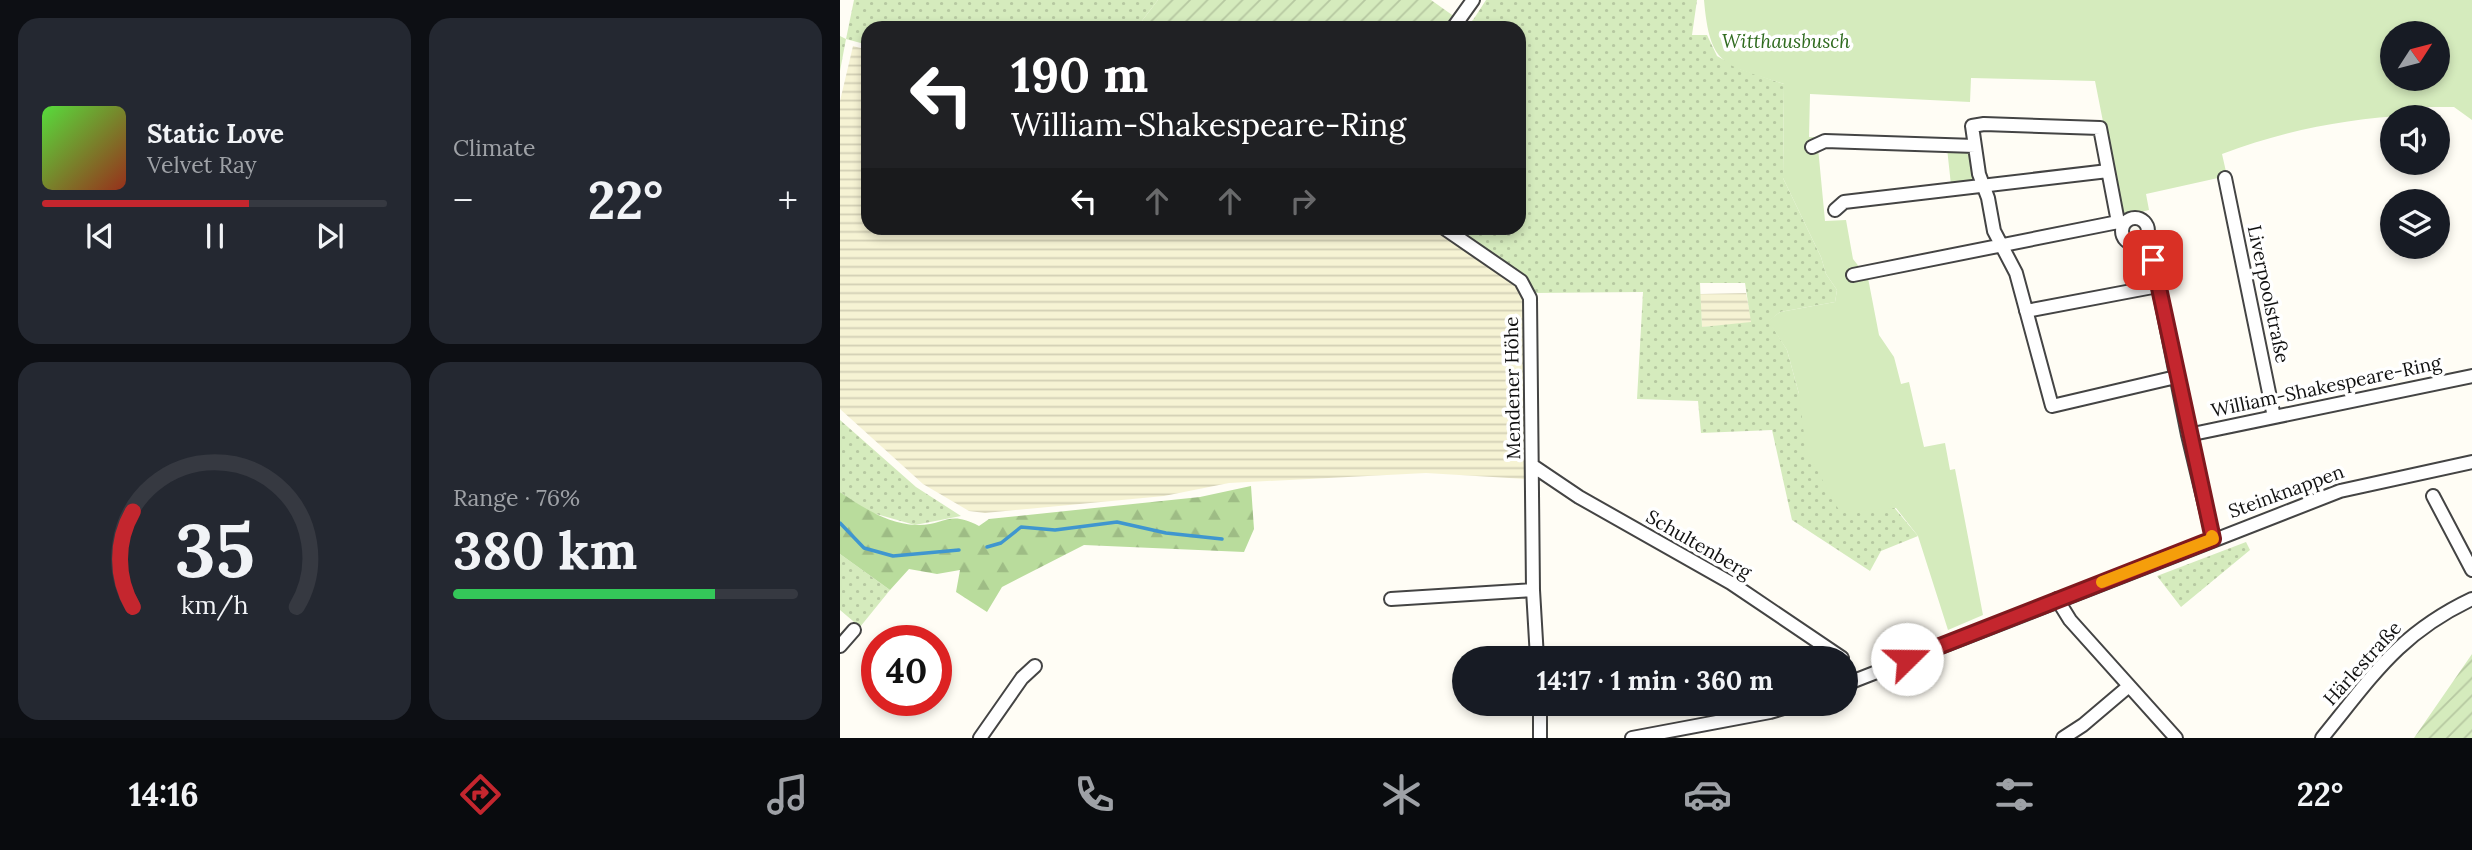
<!DOCTYPE html>
<html lang="en">
<head>
<meta charset="utf-8">
<style>
	:root { --surface:#171b24; --page:#242831; --text:#f1f3f6; --muted:#9ea1a6; --line:#363941; --accent:#c4262e }
	body { margin:0; font-family:Lora,serif; background:var(--page); color:var(--text); height:100vh; display:flex; flex-direction:column; font-size:26px; white-space:nowrap }
	* { box-sizing:border-box; margin:0 }
	p { font-size:23px; color:var(--muted) }
	.icon { flex:none; width:38px; height:38px; fill:none; stroke:currentColor; stroke-width:2; stroke-linecap:round; stroke-linejoin:round }
	.map { position:relative; flex:1; overflow:hidden }
	.panel { display:flex; flex-direction:column; gap:18px; padding:18px; background:#0d0f14; width:840px }
	.panel>* { flex:none }
	.top-card { position:absolute; left:21px; top:21px; width:665px; height:214px; border-radius:21px; box-shadow:0 4px 10px #0003; background:#202124; color:#fff; overflow:hidden }
	.needle { width:46px; rotate:54deg }
	.fabs { position:absolute; left:1540px; top:21px; display:grid; gap:14px }
	.fabs a { display:grid; place-items:center; width:70px; height:70px; border-radius:50%; background:var(--surface); box-shadow:0 4px 10px #0003; font-size:35px }
	.speed { position:absolute; left:21px; top:625px; display:flex; gap:14px; font-size:35px; font-weight:700; text-align:center }
	.speed>* { display:grid; place-content:center; width:91px; height:91px; border-radius:50%; background:var(--surface); box-shadow:0 4px 10px #0003; line-height:1 }
	.speed .limit { border:10px solid #d22; background:#fff; color:#111 }
	.pin { position:absolute; display:grid; place-items:center; width:60px; height:60px; color:#fff; margin:-30px; border-radius:14px; box-shadow:0 4px 10px #0006 }
	.me { position:absolute; width:77px; margin:-38px; rotate:68deg; stroke-linejoin:round; filter:drop-shadow(0 0 5px #0008) }
	.turn { display:flex; align-items:center; gap:24px; height:147px; padding:0 35px; font-size:32px }
	.turn .icon { width:91px; height:91px; stroke-width:2.5 }
	.turn b { display:block; font-size:49px; line-height:60px }
	.lanes { display:flex; align-items:center; height:66px; padding:0 35px; background:#0003; justify-content:center; gap:35px; direction:ltr }
	.lanes .off { opacity:.35 }
	.big { font-size:52px; font-weight:700; line-height:1.1 }
	.panel .card { flex:1; display:flex; flex-direction:column; justify-content:center; gap:10px; min-width:0; padding:0 24px; border-radius:21px; background:var(--page) }
	.panel .dial { align-items:center; gap:0 }
	.dial svg { height:182px; overflow:visible; fill:none; stroke:var(--line); stroke-width:7; stroke-linecap:round; text-anchor:middle }
	.dial text { fill:var(--text); stroke:none }
	.song { display:flex; align-items:center; gap:21px }
	.cover { width:84px; height:84px; border-radius:10px; background:linear-gradient(135deg,hsl(110 70% 55%),hsl(10 70% 35%)) }
	.played { height:7px; border-radius:4px; background:linear-gradient(90deg,var(--accent) 60%,var(--line) 60%) }
	.keys { display:flex; justify-content:space-around; direction:ltr }
	.heat { display:flex; justify-content:space-between; align-items:center; font-size:38px; direction:ltr }
	.charge { height:10px; border-radius:5px; background:linear-gradient(90deg,#34c759 76%,var(--line) 0) }
	.panel .tiles { flex:1; display:grid; gap:18px; grid-template-columns:repeat(2,1fr) }
	.trip { position:absolute; left:612px; top:646px; width:406px; height:70px; border-radius:35px; background:var(--surface); box-shadow:0 4px 10px #0003; font-weight:700; line-height:70px; text-align:center }
	.dock { display:flex; height:112px; justify-content:space-around; align-items:center; background:#090b0e; color:var(--muted) }
	.dock .icon { width:49px; height:49px }
	.dock .selected { color:var(--accent) }
	.dock b { font-size:32px; color:var(--text) }
	main { display:flex; flex:1; min-height:0 }
	.map>svg:first-child { display:block }
	.farmland { fill:url(#farmland-rules) }
	.grass { fill:url(#grass-dots); fill-rule:evenodd }
	.forest { fill:url(#forest-firs) }
	.park { fill:#d5ebbd; fill-rule:evenodd }
	.garden { fill:url(#garden-furrows) }
	.lines { fill:none; stroke-linecap:round; stroke-linejoin:round }
	.stream { stroke:#3f96cf; stroke-width:3.5 }
	.minor-casing { stroke:#444; stroke-width:16 }
	.minor { stroke:#fff; stroke-width:12 }
	.route-casing { stroke:#7f191e; stroke-width:18 }
	.route { stroke:#c4262e; stroke-width:12 }
	.slow { stroke:#f59e0b; stroke-width:12 }
	.labels { text-anchor:middle; dominant-baseline:central; stroke-width:7; stroke-linejoin:round; paint-order:stroke }
	.park-label { font-size:19px; font-style:italic; fill:#2f6b1f; stroke:#fff }
	.street-label { font-size:19px; fill:#111; stroke:#fff }
</style>
</head>
<body>
<main>
<section class="panel">
<div class="tiles">
<div class="card">
<div class="song"><i class="cover"></i><div><b>Static Love</b><p>Velvet Ray</p></div></div>
<div class="played"></div>
<div class="keys"><svg class="icon" aria-label="previous" viewBox="0 0 24 24"><path d="M18 5L8 12l10 7zM5 5v14"/></svg><svg class="icon" aria-label="pause" viewBox="0 0 24 24"><path d="M8 5v14M16 5v14"/></svg><svg class="icon" aria-label="next" viewBox="0 0 24 24"><path d="M6 5l10 7-10 7zM19 5v14"/></svg></div>
</div>
<div class="card"><p>Climate</p>
<div class="heat"><a>−</a><b class="big">22°</b><a>+</a></div>
</div>
<div class="card dial"><svg viewBox="0 0 100 80">
<path d="M14 69A42 42 0 1 1 86 69"/>
<path d="M14 69A42 42 0 0 1 14 27" stroke="#c4262e"/>
<text x="50" y="56" font-size="32" font-weight="700">35</text>
<text x="50" y="72" font-size="11">km/h</text>
</svg></div>
<div class="card"><p>Range · 76%</p><b class="big">380 km</b><div class="charge"></div></div>
</div>
</section>
<div class="map">
<svg width="1632" height="738" viewBox="0 0 1632 738">
	<defs>
		<pattern id="farmland-rules" width="6" height="5" patternUnits="userSpaceOnUse" patternTransform="scale(1.75)"><rect width="6" height="5" fill="#f6f3d4"/><path d="M0 2.5h6" fill="none" stroke="#d2cfb5"/></pattern>
		<pattern id="grass-dots" width="8" height="8" patternUnits="userSpaceOnUse" patternTransform="scale(1.75)"><rect width="8" height="8" fill="#d5ebbd"/><path d="M2 2h.1M6 6h.1" fill="none" stroke="#b6c8a1" stroke-width="1.8" stroke-linecap="round"/></pattern>
		<pattern id="forest-firs" width="22" height="20" patternUnits="userSpaceOnUse" patternTransform="scale(1.75)"><rect width="22" height="20" fill="#b9dc9c"/><path d="M5 1l3.5 6h-7zM16 11l3.5 6h-7z" fill="#9ebc85"/></pattern>
		<pattern id="garden-furrows" width="10" height="10" patternUnits="userSpaceOnUse" patternTransform="scale(1.75)"><rect width="10" height="10" fill="#d5ebbd"/><path d="M-1 1l2-2M0 10L10 0M9 11l2-2" fill="none" stroke="#b6c8a1"/></pattern>
	</defs>
	<rect width="100%" height="100%" fill="#fffdf5"/>
	<path class="farmland" d="M13,46l15,4v178h569l79,56 8,12 2,183 -100,-6 -197,10 -65,13 -179,17 -16,-2 -46,-27 -83,-75v-308z
		M906,293l6,30 -50,4 -2,-33z"/>
	<path class="grass" d="M14,0h304l-17,22 -1,6h-272v17l-22,-6 -6,32v-35l6,3z
		M646,0h211l-5,35h15l10,21 23,13 44,15 -1,94 38,79 5,17 11,16 -2,12 -55,10 -11,9 18,29 12,44 119,142 -37,15 -11,20 -78,-51 -20,-90 -71,3 -3,-32 -61,-2 6,-107 -109,1 -6,-15 -75,-50h66v-200h-57l11,-8zM860,283h45l6,39 -49,5z
		M0,420l76,67 45,29 -46,9 -46,-13 -29,-20z
		M1406,542l4,8 -69,57 -24,-31z
		M0,554l50,36 -30,37 -20,-17z"/>
	<path class="forest" d="M411,486l3,43 -10,23 -160,-7 -82,42 -15,25 -31,-20 4,-22 -23,4 -28,-5 -19,21 -50,-36v-62c22,15 48,32 76,33 29,1 32,-16 63,1l10,-7 211,-22z"/>
	<path class="park" d="M864,0h768v120l-18,-13h-43l1,8c-67,4 -127,15 -190,39l5,22 -81,18 3,16 -20,5 -8,-2 -26,-132 -124,-3 -1,24 -160,-8 -1,43h8l8,84 21,-1 7,39 15,19 11,57 15,22 7,27 8,-2 15,65 21,-4 5,27 5,-1 28,146 -35,15 -30,-94 -22,-28 -56,4 -34,-62 -7,-56 -12,-44 -19,-29 12,-9 55,-10 2,-12 -11,-16 -5,-17 -38,-79 1,-94c-60,-20 -74,-16 -80,-84zM1552,33h46v46h-46z
		M1107,148l20,1 4,4 4,30 -24,2z"/>
	<path class="garden" d="M318,0h273l24,17 -8,11h-307l1,-6z
		M1632,654v84h-58z"/>
	<g class="lines">
		<path class="stream" d="M0,523l24,25 29,8 66,-6
			M147,547l14,-4 20,-16 34,3 62,-8 49,11 56,6"/>
		<defs>
			<path id="minor" d="M613,28l20,-28
				M972,147l13,-6 150,5
				M1385,178l49,239
				M995,210l9,-8 264,-31
				M1282 231a13 13 0 1 1 26 0a13 13 0 1 1-26 0Z
				M1278,222l-18,-94 -116,-4 -12,2 7,48 9,24 6,33 22,42 36,133 124,-29
				M604,228l77,53 9,17 3,292 4,68
				M1304,242l9,18 35,175 284,-59
				M1013,275l265,-53 5,3
				M1186,311l132,-25
				M1348,435l25,104
				M693,466l46,31 152,86 111,75
				M1593,496l39,74
				M551,599l142,-9
				M1217,599l13,21 106,118
				M0,646l14,-16
				M1006,684l494,-193 132,-29
				M140,738l42,-60 13,-12
				M700,738v-34
				M792,738l138,-26 27,-8
				M1223,738l20,-13 46,-39
				M1482,738c50,-61 76,-104 150,-139"/>
		</defs>
		<use href="#minor" class="minor-casing"/>
		<use href="#minor" class="minor"/>
	</g>
	<g class="lines">
		<defs>
			<path id="route" d="M1067,659l306,-120 -60,-279"/>
		</defs>
		<use href="#route" class="route-casing"/>
		<use href="#route" class="route"/>
		<path class="slow" d="M1262,582l111,-43 -1,-3"/>
	</g>
	<g class="labels">
		<g class="park-label">
			<text x="946" y="41">Witthausbusch</text>
		</g>
		<g class="street-label">
			<text transform="translate(1429 294) rotate(78)">Liverpoolstraße</text>
			<text transform="translate(1486 386) rotate(-12)">William-Shakespeare-Ring</text>
			<text transform="translate(672 388) rotate(-91)">Mendener Höhe</text>
			<text transform="translate(1446 491) rotate(-20)">Steinknappen</text>
			<text transform="translate(859 544) rotate(30)">Schultenberg</text>
			<text transform="translate(1522 663) rotate(-48)">Härlestraße</text>
		</g>
	</g>
</svg>
<div class="fabs">
<a><svg class="needle" viewBox="-14 -14 28 28"><path d="M0-13l5 13h-10z" fill="#e53935"/><path d="M0 13l5-13h-10z" fill="#9ea1a6"/></svg></a>
<a><svg class="icon" aria-label="sound" viewBox="0 0 24 24"><path d="M4 9h4l5-4v14l-5-4H4zM17 9q2 3 0 6"/></svg></a>
<a><svg class="icon" aria-label="layers" viewBox="0 0 24 24"><path d="M12 4l9 5-9 5-9-5zM3 14l9 5 9-5"/></svg></a>
</div>
<div class="speed"><div class="limit">40</div></div>
<div class="pin" style="left:1313px;top:260px;background:#d93025"><svg class="icon" aria-label="arrive" viewBox="0 0 24 24"><path d="M6 21V4h12l-3 4 3 4H6"/></svg></div>
<svg class="me" style="left:1067px;top:659px" viewBox="-20 -20 40 40"><circle r="19" fill="#fff"/><path d="M0-13L10 11 0 6-10 11z" fill="#c4262e"/></svg>
<div class="trip">14:17 · 1 min · 360 m</div>
<div class="top-card">
<div class="turn"><svg class="icon" aria-label="left" viewBox="0 0 24 24"><path d="M17 20v-9H6M10 6l-5 5 5 5"/></svg><div><b>190 m</b>William-Shakespeare-Ring</div></div>
<div class="lanes"><svg class="icon" aria-label="left" viewBox="0 0 24 24"><path d="M17 20v-9H6M10 6l-5 5 5 5"/></svg><svg class="icon off" aria-label="ahead" viewBox="0 0 24 24"><path d="M12 20V5M6 11l6-6 6 6"/></svg><svg class="icon off" aria-label="ahead" viewBox="0 0 24 24"><path d="M12 20V5M6 11l6-6 6 6"/></svg><svg class="icon off" aria-label="right" viewBox="0 0 24 24"><path d="M7 20v-9h11M14 6l5 5-5 5"/></svg></div>
</div>
</div>
</main>
<nav class="dock">
<b>14:16</b>
<svg class="icon selected" aria-label="directions" viewBox="0 0 24 24"><path d="M12 3l9 9-9 9-9-9zM9 14v-3h6M13 9l2 2-2 2"/></svg>
<svg class="icon" aria-label="music" viewBox="0 0 24 24"><path d="M9 18V5l10-2v13"/><circle cx="6" cy="18" r="3"/><circle cx="16" cy="16" r="3"/></svg>
<svg class="icon" aria-label="phone" viewBox="0 0 24 24"><path d="M5 4h4l2 5-3 2q2 4 5 5l2-3 5 2v4C11 20 4 13 5 4z"/></svg>
<svg class="icon" aria-label="climate" viewBox="0 0 24 24"><path d="M12 3v18M4 7l16 10M4 17L20 7"/></svg>
<svg class="icon" aria-label="car" viewBox="0 0 24 24"><path d="M5 17H2v-5l4-1 3-4h7l3 4 3 1v5h-3M9 17h6M6 11h13"/><circle cx="7" cy="17" r="2"/><circle cx="17" cy="17" r="2"/></svg>
<svg class="icon" aria-label="filters" viewBox="0 0 24 24"><path d="M4 7h16M4 17h16"/><circle cx="9" cy="7" r="2"/><circle cx="15" cy="17" r="2"/></svg>
<b>22°</b>
</nav>
</body>
</html>
